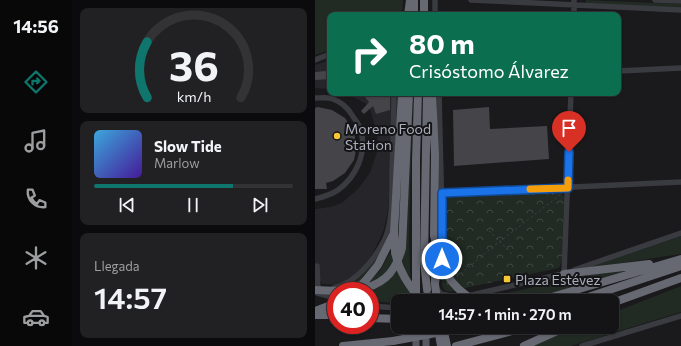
<!DOCTYPE html>
<html lang="es">
<head>
<meta charset="utf-8">
<style>
	:root { --surface:#141315; --page:#212022; --text:#f1f3f6; --muted:#9d9ea0; --line:#333234; --accent:#0f766e }
	body { margin:0; font-family:Commissioner,sans-serif; background:var(--page); color:var(--text); height:100vh; display:flex; flex-direction:column; font-size:15px; white-space:nowrap }
	* { box-sizing:border-box; margin:0 }
	p { font-size:13px; color:var(--muted) }
	.icon { flex:none; width:22px; height:22px; fill:none; stroke:currentColor; stroke-width:2; stroke-linecap:round; stroke-linejoin:round }
	.map { position:relative; flex:1; overflow:hidden }
	.details { display:flex; flex-direction:column; gap:8px; padding:8px; background:#0b0a0c; width:243px }
	.details>* { flex:none }
	.hud { position:absolute; left:12px; top:12px; width:294px; height:84px; border-radius:8px; box-shadow:0 1px 3px #0004,0 0 0 1px var(--line); background:#0b6e4f; color:#fff; overflow:hidden }
	.speed { position:absolute; left:12px; top:282px; display:flex; gap:8px; font-size:20px; font-weight:700; text-align:center }
	.speed>* { display:grid; place-content:center; width:52px; height:52px; border-radius:50%; background:var(--surface); box-shadow:0 1px 3px #0004,0 0 0 1px var(--line); line-height:1 }
	.speed .limit { border:6px solid #d22; background:#fff; color:#111 }
	.pin { position:absolute; display:grid; place-items:center; width:34px; height:34px; color:#fff; margin:-41px -17px; border-radius:50% 50% 50% 0; rotate:-45deg; box-shadow:0 0 4px #0007 }
	.pin .icon { rotate:45deg }
	.me { position:absolute; width:44px; margin:-22px; rotate:0deg; stroke-linejoin:round; filter:drop-shadow(0 0 3px #0008) }
	.turn { display:flex; align-items:center; gap:14px; height:84px; padding:0 16px; font-size:18px }
	.turn .icon { width:52px; height:52px; stroke-width:2.5 }
	.turn b { display:block; font-size:28px; line-height:34px }
	.big { font-size:30px; font-weight:600; line-height:1.1 }
	.details .card { flex:1; display:flex; flex-direction:column; justify-content:center; gap:6px; min-width:0; padding:0 14px; border-radius:8px; background:var(--page) }
	.details .dial { align-items:center; gap:0 }
	.dial svg { height:104px; overflow:visible; fill:none; stroke:var(--line); stroke-width:7; stroke-linecap:round; text-anchor:middle }
	.dial text { fill:var(--text); stroke:none }
	.song { display:flex; align-items:center; gap:12px }
	.cover { width:48px; height:48px; border-radius:6px; background:linear-gradient(135deg,hsl(200 70% 55%),hsl(260 70% 35%)) }
	.played { height:4px; border-radius:2px; background:linear-gradient(90deg,var(--accent) 70%,var(--line) 70%) }
	.keys { display:flex; justify-content:space-around; direction:ltr }
	.trip { position:absolute; left:76px; top:294px; width:228px; height:40px; border-radius:8px; background:var(--surface); box-shadow:0 1px 3px #0004,0 0 0 1px var(--line); font-weight:600; line-height:40px; text-align:center }
	main { display:flex; flex:1; min-height:0 }
	.tabs { display:flex; flex-direction:column; width:72px; justify-content:space-around; align-items:center; background:#080808; color:var(--muted) }
	.tabs .icon { width:28px; height:28px }
	.tabs .selected { color:var(--accent) }
	.tabs b { font-size:18px; color:var(--text) }
	.map>svg:first-child { display:block }
	.built { fill:#262529 }
	.grass { fill:#212a23 }
	.park { fill:url(#park-crowns) }
	.building { fill:#444449 }
	.lines { fill:none; stroke-linecap:round; stroke-linejoin:round }
	.path { stroke:#404248; stroke-width:1; stroke-dasharray:2 3; stroke-linecap:butt }
	.minor { stroke:#3a3b41; stroke-width:5.5 }
	.major { stroke:#565760; stroke-width:7 }
	.highway { stroke:#666872; stroke-width:8 }
	.highway-bridge { stroke:#666872; stroke-width:8 }
	.route-casing { stroke:#114b97; stroke-width:10 }
	.route { stroke:#1a73e8; stroke-width:7 }
	.slow { stroke:#f59e0b; stroke-width:7 }
	.poi-dot { fill:#f8c735; stroke:#151417; stroke-width:1.5 }
	.labels { text-anchor:middle; dominant-baseline:central; stroke-width:4; stroke-linejoin:round; paint-order:stroke }
	.poi-label { font-size:14px; fill:#abafbc; stroke:#151417; text-anchor:start }
</style>
</head>
<body>
<main>
<nav class="tabs">
<b>14:56</b>
<svg class="icon selected" aria-label="directions" viewBox="0 0 24 24"><path d="M12 3l9 9-9 9-9-9zM9 14v-3h6M13 9l2 2-2 2"/></svg>
<svg class="icon" aria-label="music" viewBox="0 0 24 24"><path d="M9 18V5l10-2v13"/><circle cx="6" cy="18" r="3"/><circle cx="16" cy="16" r="3"/></svg>
<svg class="icon" aria-label="phone" viewBox="0 0 24 24"><path d="M5 4h4l2 5-3 2q2 4 5 5l2-3 5 2v4C11 20 4 13 5 4z"/></svg>
<svg class="icon" aria-label="climate" viewBox="0 0 24 24"><path d="M12 3v18M4 7l16 10M4 17L20 7"/></svg>
<svg class="icon" aria-label="car" viewBox="0 0 24 24"><path d="M5 17H2v-5l4-1 3-4h7l3 4 3 1v5h-3M9 17h6M6 11h13"/><circle cx="7" cy="17" r="2"/><circle cx="17" cy="17" r="2"/></svg>
</nav>
<section class="details">
<div class="card dial"><svg viewBox="0 0 100 80">
<path d="M14 69A42 42 0 1 1 86 69"/>
<path d="M14 69A42 42 0 0 1 14 26" stroke="#0f766e"/>
<text x="50" y="56" font-size="32" font-weight="700">36</text>
<text x="50" y="72" font-size="11">km/h</text>
</svg></div>
<div class="card">
<div class="song"><i class="cover"></i><div><b>Slow Tide</b><p>Marlow</p></div></div>
<div class="played"></div>
<div class="keys"><svg class="icon" aria-label="previous" viewBox="0 0 24 24"><path d="M18 5L8 12l10 7zM5 5v14"/></svg><svg class="icon" aria-label="pause" viewBox="0 0 24 24"><path d="M8 5v14M16 5v14"/></svg><svg class="icon" aria-label="next" viewBox="0 0 24 24"><path d="M6 5l10 7-10 7zM19 5v14"/></svg></div>
</div>
<div class="card"><p>Llegada</p><b class="big">14:57</b></div>
</section>
<div class="map">
<svg width="366" height="346" viewBox="0 0 366 346">
	<defs>
		<pattern id="park-crowns" width="20" height="18" patternUnits="userSpaceOnUse"><rect width="20" height="18" fill="#212a23"/><path d="M2 6a3 3 0 1 1 6 0M12 15a3 3 0 1 1 6 0" fill="none" stroke="#3f4641"/></pattern>
	</defs>
	<rect width="100%" height="100%" fill="#1a191c"/>
	<path class="built" d="M15,60v29l-15,-1v-23z
		M30,93h47l-2,96 -3,26 -3,14 -8,18 -8,14 -11,13 -19,11 -16,-1 -2,-4 -5,-1v-70l16,-2 12,-5 15,-13 12,-16 8,-24 -1,-16 -7,-24 -3,-5z"/>
	<path class="grass" d="M0,0h88l-1,15h-72v35l-15,5z
		M271,0l95,4v4l-95,-5z
		M89,93h3l-6,140c-2,39 -18,54 -57,55 25,-12 36,-37 47,-61 -6,20 -14,36 -27,52l3,5 14,-15 8,-15 9,-3z
		M96,93h2l-4,147 2,54c-3,5 -7,7 -13,7v2h-2l-26,-2v-10h-5l35,-27z
		M366,236v18l-93,14z
		M322,268l-44,14 -70,19h-53l124,-27z
		M366,286v26l-110,34h-39l45,-19h35v-14z"/>
	<path class="park" d="M243,192l4,1 2,4 -2,62 -3,9 -94,20c-8,3 -25,9 -23,-8 1,-6 5,-11 6,-17 0,-4 -2,-9 -2,-13 -1,-5 -1,-10 -1,-15 0,-11 -4,-29 3,-37z"/>
	<path class="building" d="M15,60v19l-15,1v-8l11,-1v-9z
		M47,93h23l1,2 4,-2v17l-14,4 -3,-8 -9,8 -3,-3 8,-9z
		M3,107l14,3 13,8 8,12 4,15 -3,15 -9,13 -12,8 -7,2 1,6h-12v-81z
		M174,107l1,22 57,-3 2,33 -95,7 -1,-56z"/>
	<g class="lines">
		<path class="path" d="M174,231l23,23
			M142,277l37,-31 66,-51v-2"/>
		<path class="minor" d="M156,0l210,10
			M340,0l26,1
			M120,15v-15
			M259,15v-15
			M0,60l15,-6
			M303,71l63,-3
			M0,98c6,0 13,-1 18,1 8,3 15,9 19,16 3,5 8,10 9,16 6,22 -5,46 -23,59 -7,5 -15,7 -23,9
			M127,193l239,-11
			M2,266l1,24
			M259,270l107,-37
			M249,274l7,-181
			M122,281l6,-19 -4,-169
			M19,288c22,-5 41,-29 51,-49 8,-19 7,-46 7,-67 1,-26 2,-53 2,-79
			M122,289l4,5 15,3
			M2,293l19,5
			M131,301l120,-28
			M55,306l28,2
			M267,346l99,-30"/>
		<path class="major" d="M112,301v-12
			M101,327v19
			M111,346v-19"/>
		<path class="highway" d="M99,0v15
			M109,0v15
			M93,15l2,-15
			M112,93l-3,168 3,28
			M117,93l3,62 -1,80
			M80,252l-1,-20 8,-139
			M249,274l85,-10
			M51,280l12,-15 15,-30
			M0,290l25,1
			M39,291c27,-5 41,-16 48,-43l7,-155
			M101,298v-138l2,-67
			M223,301l143,-42
			M261,301l105,-35
			M297,303l69,-25
			M0,311l21,-8
			M0,315h21
			M55,318l28,1
			M137,330l15,-3
			M28,346l50,-5
			M141,346l71,-19
			M209,346l42,-19"/>
		<path class="highway-bridge" d="M119,235c6,30 13,51 42,66
			M80,252c4,20 14,33 26,49
			M120,254v30l2,17
			M40,291l11,-11
			M128,327l4,19
			M123,328l3,18
			M78,341l59,-11"/>
	</g>
	<g class="lines">
		<defs>
			<path id="route" d="M127,259v-66l126,-5 1,-36"/>
		</defs>
		<use href="#route" class="route-casing"/>
		<use href="#route" class="route"/>
		<path class="slow" d="M215,189l38,-1v-8"/>
	</g>
	<g class="poi-dot">
		<circle cx="22" cy="136" r="4"/>
		<rect x="188" y="275" width="8" height="8" rx="2"/>
	</g>
	<g class="labels">
		<g class="poi-label">
			<text x="30" y="128">Moreno Food<tspan x="30" dy="16">Station</tspan></text>
			<text x="200" y="279">Plaza Estévez</text>
		</g>
	</g>
</svg>
<div class="speed"><div class="limit">40</div></div>
<div class="pin" style="left:254px;top:152px;background:#d93025"><svg class="icon" aria-label="arrive" viewBox="0 0 24 24"><path d="M6 21V4h12l-3 4 3 4H6"/></svg></div>
<svg class="me" style="left:127px;top:259px" viewBox="-20 -20 40 40"><circle r="17" fill="#1a73e8" stroke="#fff" stroke-width="3"/><path d="M0-11L8 9 0 5-8 9z" fill="#fff"/></svg>
<div class="trip">14:57 · 1 min · 270 m</div>
<div class="hud">
<div class="turn"><svg class="icon" aria-label="right" viewBox="0 0 24 24"><path d="M7 20v-9h11M14 6l5 5-5 5"/></svg><div><b>80 m</b>Crisóstomo Álvarez</div></div>
</div>
</div>
</main>
</body>
</html>
